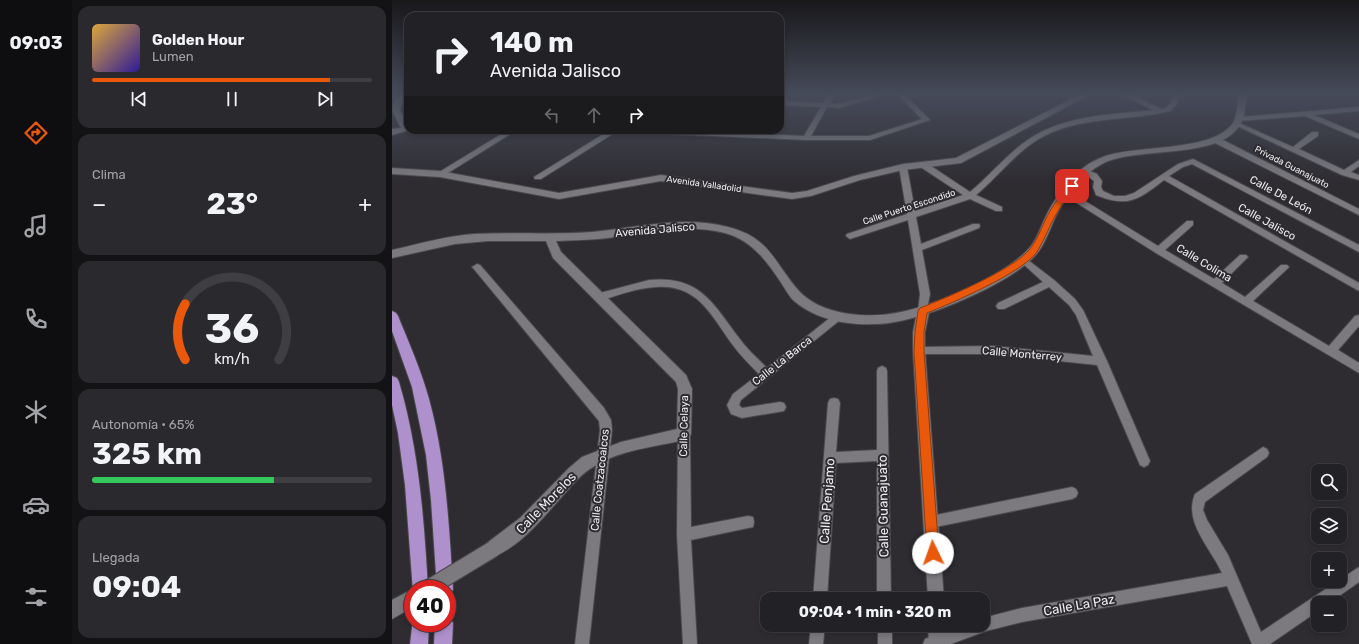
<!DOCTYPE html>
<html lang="es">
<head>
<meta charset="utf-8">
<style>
	:root { --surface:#222125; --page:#2a292d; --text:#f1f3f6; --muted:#a2a3a7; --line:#3f3e42; --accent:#ea580c }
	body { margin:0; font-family:Rubik,sans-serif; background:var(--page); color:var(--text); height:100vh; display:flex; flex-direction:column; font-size:15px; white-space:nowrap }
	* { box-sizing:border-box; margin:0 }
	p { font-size:13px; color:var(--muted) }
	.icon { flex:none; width:22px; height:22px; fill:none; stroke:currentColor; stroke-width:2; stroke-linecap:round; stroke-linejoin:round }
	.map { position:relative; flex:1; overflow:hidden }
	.side { display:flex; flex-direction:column; gap:6px; padding:6px; background:#131214; width:320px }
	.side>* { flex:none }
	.hud { position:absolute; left:12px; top:12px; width:380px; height:122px; border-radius:12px; box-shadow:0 2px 6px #0003,0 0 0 1px var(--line); background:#222125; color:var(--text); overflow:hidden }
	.buttons { position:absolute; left:919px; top:464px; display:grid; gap:8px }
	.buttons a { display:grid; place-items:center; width:36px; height:36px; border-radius:8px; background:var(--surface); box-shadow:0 2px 6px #0003,0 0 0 1px var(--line); font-size:20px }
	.speed { position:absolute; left:12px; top:580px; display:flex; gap:8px; font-size:20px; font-weight:700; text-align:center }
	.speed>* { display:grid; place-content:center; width:52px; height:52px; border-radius:50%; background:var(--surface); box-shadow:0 2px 6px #0003,0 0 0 1px var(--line); line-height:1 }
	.speed .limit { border:6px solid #d22; background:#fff; color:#111 }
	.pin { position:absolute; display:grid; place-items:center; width:34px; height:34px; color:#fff; margin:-17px; border-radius:8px; box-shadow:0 2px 6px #0006 }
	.me { position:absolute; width:44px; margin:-22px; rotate:357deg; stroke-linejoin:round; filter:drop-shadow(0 0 3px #0008) }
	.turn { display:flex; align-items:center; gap:14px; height:84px; padding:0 20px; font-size:18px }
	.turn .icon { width:52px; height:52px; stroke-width:2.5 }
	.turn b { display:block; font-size:28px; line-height:34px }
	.lanes { display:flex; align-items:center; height:38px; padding:0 20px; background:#0003; justify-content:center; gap:20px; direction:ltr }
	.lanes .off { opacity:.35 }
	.big { font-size:30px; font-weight:700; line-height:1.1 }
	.side .widget { flex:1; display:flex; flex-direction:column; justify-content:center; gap:6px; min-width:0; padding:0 14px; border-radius:12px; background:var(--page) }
	.side .dial { align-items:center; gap:0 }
	.dial svg { height:104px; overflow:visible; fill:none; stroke:var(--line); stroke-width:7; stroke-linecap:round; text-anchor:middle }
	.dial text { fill:var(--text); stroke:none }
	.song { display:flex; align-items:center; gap:12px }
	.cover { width:48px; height:48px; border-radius:6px; background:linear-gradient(135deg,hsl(40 70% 55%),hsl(250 70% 35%)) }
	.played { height:4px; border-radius:2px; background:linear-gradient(90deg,var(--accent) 85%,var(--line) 85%) }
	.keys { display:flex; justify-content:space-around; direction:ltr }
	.heat { display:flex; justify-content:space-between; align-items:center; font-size:22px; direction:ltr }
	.charge { height:6px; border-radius:3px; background:linear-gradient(90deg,#34c759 65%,var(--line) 0) }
	.trip { position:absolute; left:368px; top:592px; width:230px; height:40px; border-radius:12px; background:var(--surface); box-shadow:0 2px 6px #0003,0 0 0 1px var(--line); font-weight:700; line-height:40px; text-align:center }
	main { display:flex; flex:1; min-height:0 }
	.tab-bar { display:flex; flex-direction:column; width:72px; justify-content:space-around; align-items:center; background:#0e0d0f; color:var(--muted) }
	.tab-bar .icon { width:28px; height:28px }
	.tab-bar .selected { color:var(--accent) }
	.tab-bar b { font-size:18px; color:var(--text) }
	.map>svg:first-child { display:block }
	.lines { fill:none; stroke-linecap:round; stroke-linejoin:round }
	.street-casing { stroke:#4a494c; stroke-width:2 }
	.secondary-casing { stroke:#4a494c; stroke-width:2 }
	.highway-casing { stroke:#4a494c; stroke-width:2 }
	.street { fill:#7c7a7f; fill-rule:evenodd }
	.secondary { fill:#7c7a7f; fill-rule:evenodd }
	.highway { fill:#ad90cc; fill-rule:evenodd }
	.secondary-bridge-casing { stroke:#4a494c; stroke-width:18; stroke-linecap:butt }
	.secondary-bridge { stroke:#7c7a7f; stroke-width:16 }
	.route { fill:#ea580c; stroke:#983908 }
	.labels { text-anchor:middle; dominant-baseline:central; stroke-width:4; stroke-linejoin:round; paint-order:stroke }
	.far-street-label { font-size:9px; fill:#edecef; stroke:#2e2c31 }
	.street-label { font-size:11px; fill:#edecef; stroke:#2e2c31 }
	.near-street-label { font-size:13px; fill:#edecef; stroke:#2e2c31 }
</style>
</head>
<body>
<main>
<nav class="tab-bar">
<b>09:03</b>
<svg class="icon selected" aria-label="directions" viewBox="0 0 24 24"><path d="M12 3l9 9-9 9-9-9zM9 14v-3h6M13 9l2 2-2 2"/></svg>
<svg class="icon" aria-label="music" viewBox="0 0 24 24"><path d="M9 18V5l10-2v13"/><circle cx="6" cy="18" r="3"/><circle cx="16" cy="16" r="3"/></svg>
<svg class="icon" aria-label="phone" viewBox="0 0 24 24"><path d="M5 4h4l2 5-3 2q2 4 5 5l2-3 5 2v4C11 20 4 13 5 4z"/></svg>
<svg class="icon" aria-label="climate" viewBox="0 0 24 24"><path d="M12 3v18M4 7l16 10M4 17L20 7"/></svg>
<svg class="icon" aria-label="car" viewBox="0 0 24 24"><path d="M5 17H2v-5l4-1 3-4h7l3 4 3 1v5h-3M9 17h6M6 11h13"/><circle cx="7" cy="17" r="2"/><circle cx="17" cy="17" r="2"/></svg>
<svg class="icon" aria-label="filters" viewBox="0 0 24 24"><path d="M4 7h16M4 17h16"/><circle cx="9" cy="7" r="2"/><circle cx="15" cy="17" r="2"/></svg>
</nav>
<section class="side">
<div class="widget">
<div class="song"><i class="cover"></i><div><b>Golden Hour</b><p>Lumen</p></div></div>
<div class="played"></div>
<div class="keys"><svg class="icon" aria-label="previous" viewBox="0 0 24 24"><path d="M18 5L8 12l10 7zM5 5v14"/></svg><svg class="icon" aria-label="pause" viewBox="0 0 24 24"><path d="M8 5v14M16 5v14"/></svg><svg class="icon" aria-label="next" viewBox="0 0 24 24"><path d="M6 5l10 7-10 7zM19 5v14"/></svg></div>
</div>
<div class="widget"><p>Clima</p>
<div class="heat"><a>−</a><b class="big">23°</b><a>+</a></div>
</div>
<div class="widget dial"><svg viewBox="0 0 100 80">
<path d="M14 69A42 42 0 1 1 86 69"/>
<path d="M14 69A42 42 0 0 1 14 26" stroke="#ea580c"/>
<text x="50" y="56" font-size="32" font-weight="700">36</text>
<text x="50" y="72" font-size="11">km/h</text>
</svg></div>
<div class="widget"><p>Autonomía · 65%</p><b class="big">325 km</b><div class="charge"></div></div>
<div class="widget"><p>Llegada</p><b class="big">09:04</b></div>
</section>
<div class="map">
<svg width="967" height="644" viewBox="0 0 967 644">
	<rect width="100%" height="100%" fill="#2e2c31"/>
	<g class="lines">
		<defs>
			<path id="street" d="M437,94h6l-5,10c19,0 37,-10 56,-10l-47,14 -12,-1 -16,29h58l53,-17 -25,-25h7l26,26 -60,20h-64l-182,-8 -4,-2h53l131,6 17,-29 -41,-2v-4l43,2z
				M729,94h8l33,15c8,-1 9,-8 12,-15h6l-3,10 -7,7c-45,11 -92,4 -133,29 -24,15 -40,38 -61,55l26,12v4h-6l-26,-12 -54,18 5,27 52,-20h6l1,2 -1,2 -57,22 8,44 -4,20 -3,1 -5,-4 2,-17 -12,-74 -58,19 -4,-3 1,-2 60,-20 -8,-47 1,-2h6l1,2 8,44 48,-16 -41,-27v-4h6l42,28c18,-15 33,-33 52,-48 37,-29 86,-29 131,-34z
				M967,107v4l-45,4 45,19v5l-54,-23 -66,5 -3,-2 3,-2z
				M843,123h4l54,24 19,-15h6v4l-19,13 45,21 15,-10v6l-8,6 8,3v5l-17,-5 -107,-50z
				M116,130h9l-74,46h-6l-1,-2z
				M218,130h9l-78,49h-6l-1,-2z
				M821,138h6l140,71v6l-146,-73z
				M801,159l166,86v7l-167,-88 -9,3 -14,9 190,107v8l-195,-111c-26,20 -36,28 -68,15l-3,-8 1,-6 -13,-10 4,-2 12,5 5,7 -1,6 2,4 11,5h11l9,-3 44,-29z
				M675,190l91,56 29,-25h6v4l-28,25 49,29 26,-24h6l2,2 -26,26 23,14 36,-32h6l2,2 -2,2 -34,32 76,45 26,-30 4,-1v11l-21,24 21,13v10l-203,-120 -92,-58v-4z
				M632,257l30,23 21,19 8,11 24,51 43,100 -2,4 -4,2 -4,-2 -43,-100 -104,-11h-78l-1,-3 1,-3 4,-1 74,-1 100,10 -17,-41 -7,-10 -20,-18 -45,22h-6l-2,-3 2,-3 45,-21 -22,-20 -2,-2 2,-2z
				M85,264l3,1 124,143 7,12 1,10 -23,214h-14l25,-214 -1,-9 -125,-152 -2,-2z
				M257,280c50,-5 63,22 90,58 8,11 18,20 28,30l69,-55h8l1,3 -104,84 -2,5 3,3 38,-6 4,1 2,4 -2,4 -42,7 -11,-4 -4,-9 6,-11 26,-20c-10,-10 -19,-19 -27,-30 -21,-29 -34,-60 -76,-57 -19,1 -38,8 -56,14l-5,-4 5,-4z
				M490,366l4,2 1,3 4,228h-14v-138l-41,2 -9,136h-14l15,-196 2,-4 4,-1 4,1 2,4 -4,49 41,-2v-79l1,-3z
				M292,429l4,1 2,4 1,93 57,-11 5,1 1,5 -1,5 -5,1 -57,12 6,104h-14l-6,-109 1,-101 2,-4z
				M871,447l4,2 2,4 -2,4 -62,45 -2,8 4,10 21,35 33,77 98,-65v15l-30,21h-11v8l-48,33h-18l-25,-58 -205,36 -36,9 -35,13h-28l2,-5 5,-2 33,-12h20v-7l39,-10 200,-35c-11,-25 -39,-51 -27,-79z
				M680,487l4,2 2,4 -2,4 -4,2 -141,29 -5,-1 -1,-5 1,-5 5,-1z
				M419,625h14l-2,19h-14z
				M486,625h14v19h-14z"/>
			<path id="secondary" d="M9,94h7v2l-6,7 -2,7 8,15v5h2l-18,5v-6l9,-1 -9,-18 2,-8z
				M689,94h10l-130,69 -58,7 -43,10 -49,16 -19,3 -131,-18 -102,18 -119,-22 -48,-3v-6l48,3 119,22 102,-18 131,18 15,-2 47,-15 49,-12 53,-6z
				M847,94h8c-2,9 -1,19 -5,27 -18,41 -106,24 -140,43 -21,11 -37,33 -47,54 -5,11 -9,23 -16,33 -19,26 -80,52 -110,62l-4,19v19l19,248h-16l-15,-248v-19l3,-15c-38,12 -93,11 -124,-18 -4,-5 -8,-12 -12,-18 -14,-21 -29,-41 -55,-48 -39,-10 -79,0 -117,5 -17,2 -35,2 -52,3l5,11 125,123 6,14 -1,45 -2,5 -5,1c-30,7 -65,10 -91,27 -11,6 -19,16 -27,25 -21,23 -43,53 -73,65l-6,-2 -2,-6 2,-6 33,-25 49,-50 13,-11 39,-15 56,-13 1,-40 -2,-7 -123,-124 -7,-17h-58l-33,3 -63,14v-8c27,-6 54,-14 82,-16 39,-2 78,1 118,-2 45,-4 91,-17 136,-5 43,11 45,35 71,64 23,25 70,28 102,21 34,-7 108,-38 130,-66 7,-9 10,-20 15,-30 12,-24 31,-50 57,-59 33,-13 109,-4 130,-34 5,-8 4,-20 6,-29z
				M21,589v18l-21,12v-19z
				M536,625h18l1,19h-18z"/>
			<path id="highway" d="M0,311l4,2 2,3c11,27 23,54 31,83 17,62 20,126 24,190l-2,6 -4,2v-8h-10l-6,-89 -5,-45 -14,-68 -20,-56z
				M0,376l5,2 2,4c20,68 25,137 29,207h-15v3l-8,-107 -7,-52 -6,-28z
				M55,616l3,1 3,6 -1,21h-18l1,-21h12z
				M21,619v4h16l-1,21h-18z"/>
		</defs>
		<use href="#street" class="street-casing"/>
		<use href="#secondary" class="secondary-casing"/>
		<use href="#highway" class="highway-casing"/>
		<use href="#street" class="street"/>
		<use href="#secondary" class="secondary"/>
		<use href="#highway" class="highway"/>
		<defs>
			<path id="secondary-bridge" d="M35,589l66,-40"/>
		</defs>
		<use href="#secondary-bridge" class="secondary-bridge-casing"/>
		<use href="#secondary-bridge" class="secondary-bridge"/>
	</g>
	<linearGradient id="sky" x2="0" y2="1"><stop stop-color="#19181b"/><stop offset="0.51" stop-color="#464b5a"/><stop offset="1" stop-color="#464b5a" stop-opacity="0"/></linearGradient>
	<rect width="967" height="184" fill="url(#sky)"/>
	<path class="route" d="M678,184l6,2c-6,8 -13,16 -18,25 -8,13 -13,28 -21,41 -15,21 -85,51 -110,61l-3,19v20l15,201 -2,4 -4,2 -4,-2 -2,-4 -13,-201 1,-20 3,-21 2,-3c26,-10 93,-38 110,-59 8,-10 13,-26 20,-38 5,-9 13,-18 20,-27z"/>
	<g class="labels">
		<g class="far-street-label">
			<text transform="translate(900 167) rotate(27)">Privada Guanajuato</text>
			<text transform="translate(312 184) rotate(8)">Avenida Valladolid</text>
			<text transform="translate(517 207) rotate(-18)">Calle Puerto Escondido</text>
		</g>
		<g class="street-label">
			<text transform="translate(889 195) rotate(28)">Calle De León</text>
			<text transform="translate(875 222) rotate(29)">Calle Jalisco</text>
			<text transform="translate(263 230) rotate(-5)">Avenida Jalisco</text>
			<text transform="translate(812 263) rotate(31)">Calle Colima</text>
			<text transform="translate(630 354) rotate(5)">Calle Monterrey</text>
			<text transform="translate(390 361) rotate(-38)">Calle La Barca</text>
			<text transform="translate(292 426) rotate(-89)">Calle Celaya</text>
			<text transform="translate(208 480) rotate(-84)">Calle Coatzacoalcos</text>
		</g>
		<g class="near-street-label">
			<text transform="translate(435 501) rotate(-86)">Calle Penjamo</text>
			<text transform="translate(154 503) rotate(-46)">Calle Morelos</text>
			<text transform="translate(491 506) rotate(-91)">Calle Guanajuato</text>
			<text transform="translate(687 605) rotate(-10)">Calle La Paz</text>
		</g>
	</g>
</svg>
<div class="buttons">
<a><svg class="icon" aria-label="search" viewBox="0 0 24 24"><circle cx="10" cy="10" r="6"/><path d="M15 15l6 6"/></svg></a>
<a><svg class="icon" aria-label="layers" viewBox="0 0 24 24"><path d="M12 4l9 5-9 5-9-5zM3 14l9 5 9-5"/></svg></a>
<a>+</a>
<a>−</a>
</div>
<div class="speed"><div class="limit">40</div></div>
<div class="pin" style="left:680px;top:186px;background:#d93025"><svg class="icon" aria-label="arrive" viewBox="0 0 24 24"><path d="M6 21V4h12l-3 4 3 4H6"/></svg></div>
<svg class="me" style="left:541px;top:553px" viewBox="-20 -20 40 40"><circle r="19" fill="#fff"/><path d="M0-13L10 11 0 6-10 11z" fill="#ea580c"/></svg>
<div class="trip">09:04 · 1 min · 320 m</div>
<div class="hud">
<div class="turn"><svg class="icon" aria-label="right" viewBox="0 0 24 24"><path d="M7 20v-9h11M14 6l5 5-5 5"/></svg><div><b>140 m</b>Avenida Jalisco</div></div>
<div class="lanes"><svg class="icon off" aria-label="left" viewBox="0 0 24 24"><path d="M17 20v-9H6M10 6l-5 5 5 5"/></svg><svg class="icon off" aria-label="ahead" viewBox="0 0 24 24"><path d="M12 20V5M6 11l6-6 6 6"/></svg><svg class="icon" aria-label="right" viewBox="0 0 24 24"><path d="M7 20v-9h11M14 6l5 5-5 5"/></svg></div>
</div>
</div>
</main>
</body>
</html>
